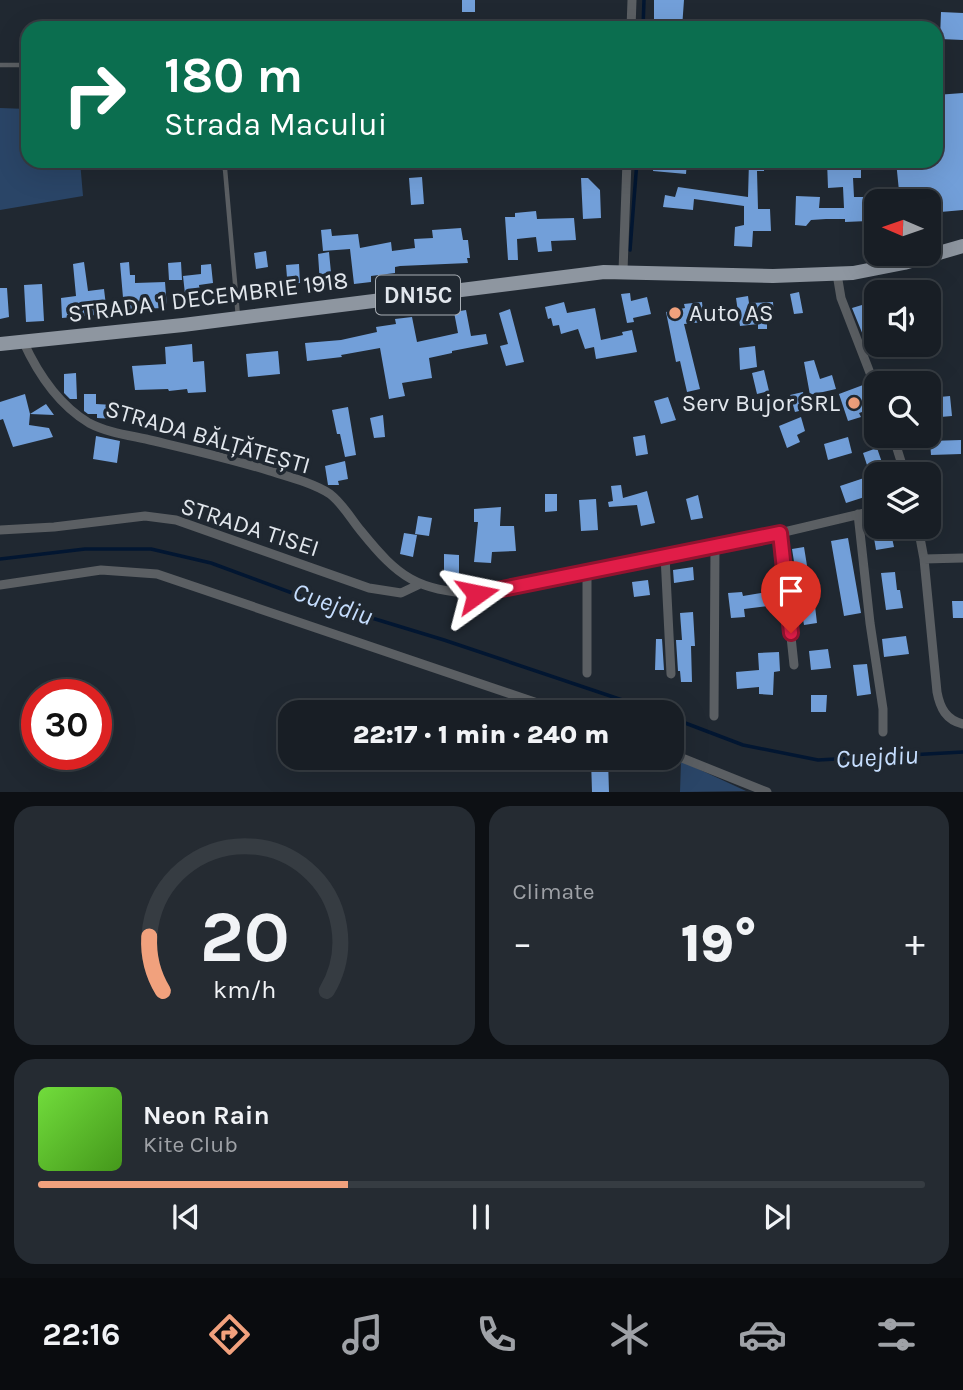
<!DOCTYPE html>
<html lang="en">
<head>
<meta charset="utf-8">
<style>
	:root { --surface:#181e25; --page:#252b32; --text:#f1f3f6; --muted:#9fa2a7; --line:#363c42; --accent:#f1a17d }
	body { margin:0; font-family:Karla,sans-serif; background:var(--page); color:var(--text); height:100vh; display:flex; flex-direction:column; font-size:26px; white-space:nowrap }
	* { box-sizing:border-box; margin:0 }
	p { font-size:23px; color:var(--muted) }
	.icon { flex:none; width:38px; height:38px; fill:none; stroke:currentColor; stroke-width:2; stroke-linecap:round; stroke-linejoin:round }
	.map { position:relative; height:792px; overflow:hidden }
	.details { display:flex; flex-direction:column; gap:14px; padding:14px; background:#0d1014; flex:1 }
	.details>* { flex:none }
	.hud { position:absolute; left:21px; top:21px; width:922px; height:147px; border-radius:21px; box-shadow:0 7px 28px #0002,0 0 0 2px var(--line); background:#0b6e4f; color:#fff; overflow:hidden }
	.needle { width:46px; rotate:272deg }
	.tools { position:absolute; left:864px; top:189px; display:grid; gap:14px }
	.tools a { display:grid; place-items:center; width:77px; height:77px; border-radius:14px; background:var(--surface); box-shadow:0 7px 28px #0002,0 0 0 2px var(--line); font-size:35px }
	.speed { position:absolute; left:21px; top:679px; display:flex; gap:14px; font-size:35px; font-weight:700; text-align:center }
	.speed>* { display:grid; place-content:center; width:91px; height:91px; border-radius:50%; background:var(--surface); box-shadow:0 7px 28px #0002,0 0 0 2px var(--line); line-height:1 }
	.speed .limit { border:10px solid #d22; background:#fff; color:#111 }
	.pin { position:absolute; display:grid; place-items:center; width:60px; height:60px; color:#fff; margin:-72px -30px; border-radius:50% 50% 50% 0; rotate:-45deg; box-shadow:0 0 7px #0007 }
	.pin .icon { rotate:45deg }
	.me { position:absolute; width:77px; margin:-38px; rotate:78deg; stroke-linejoin:round; filter:drop-shadow(0 0 5px #0008) }
	.turn { display:flex; align-items:center; gap:24px; height:147px; padding:0 28px; font-size:32px }
	.turn .icon { width:91px; height:91px; stroke-width:2.5 }
	.turn b { display:block; font-size:49px; line-height:60px }
	.big { font-size:52px; font-weight:800; line-height:1.1 }
	.details .widget { flex:1; display:flex; flex-direction:column; justify-content:center; gap:10px; min-width:0; padding:0 24px; border-radius:21px; background:var(--page) }
	.details .dial { align-items:center; gap:0 }
	.dial svg { height:182px; overflow:visible; fill:none; stroke:var(--line); stroke-width:7; stroke-linecap:round; text-anchor:middle }
	.dial text { fill:var(--text); stroke:none }
	.song { display:flex; align-items:center; gap:21px }
	.cover { width:84px; height:84px; border-radius:10px; background:linear-gradient(135deg,hsl(100 70% 55%),hsl(100 70% 35%)) }
	.played { height:7px; border-radius:4px; background:linear-gradient(90deg,var(--accent) 35%,var(--line) 35%) }
	.keys { display:flex; justify-content:space-around; direction:ltr }
	.heat { display:flex; justify-content:space-between; align-items:center; font-size:38px; direction:ltr }
	.details .tiles { flex:1; display:grid; gap:14px; grid-template-columns:1fr 1fr }
	.widget:last-child { grid-column:span 2 }
	.trip { position:absolute; left:278px; top:700px; width:406px; height:70px; border-radius:21px; background:var(--surface); box-shadow:0 7px 28px #0002,0 0 0 2px var(--line); font-weight:800; line-height:70px; text-align:center }
	.tabs { display:flex; height:112px; justify-content:space-around; align-items:center; background:#0a0c0f; color:var(--muted) }
	.tabs .icon { width:49px; height:49px }
	.tabs .selected { color:var(--accent) }
	.tabs b { font-size:32px; color:var(--text) }
	.map>svg:first-child { display:block }
	.green { fill:#2a4567 }
	.lines { fill:none; stroke-linecap:round; stroke-linejoin:round }
	.stream { stroke:#021631; stroke-width:3.5 }
	.building { fill:#729fd9 }
	.service { stroke:#5b5f63; stroke-width:4.5 }
	.minor { stroke:#5b5f63; stroke-width:9 }
	.primary { stroke:#8e96a0; stroke-width:14 }
	.route-casing { stroke:#92132f; stroke-width:18 }
	.route { stroke:#e11d48; stroke-width:12 }
	.poi-dot { fill:#f1a17d; stroke:#202831; stroke-width:2.5 }
	.labels { text-anchor:middle; dominant-baseline:central; stroke-width:7; stroke-linejoin:round; paint-order:stroke }
	.shield { fill:#202831; stroke:#a8aeb5; stroke-width:2 }
	.shield-label { font-size:23px; font-weight:bold; fill:#e2e7ed }
	.street-label { font-size:24px; fill:#e2e7ed; stroke:#202831 }
	.poi-label { font-size:24px; fill:#e2e7ed; stroke:#202831; text-anchor:start }
	.water-label { font-size:26px; font-style:italic; fill:#c5ddfd; stroke:#202831 }
</style>
</head>
<body>
<div class="map">
<svg width="963" height="792" viewBox="0 0 963 792">
	<rect width="100%" height="100%" fill="#202831"/>
	<path class="green" d="M0,108l28,1v52h52l3,35 -83,14z
		M681,761l65,30 -66,1z"/>
	<g class="lines">
		<path class="stream" d="M643,28l1,-28
			M630,250l7,-89
			M0,559l85,-10h66l60,14 92,34 141,43 214,72
			M672,718l71,27 75,15 145,-8"/>
	</g>
	<path class="building" d="M462,0h13v12h-13z
		M654,0h30l-2,28h-28z
		M941,12l22,1v27l-23,-1z
		M963,93v117l-34,3v-12h-29l-4,-40h40v-66z
		M654,161h33l-1,13 -33,-3z
		M749,161h15v10h-7l1,38h12l1,22h-18l-1,16 -18,-1 1,-19 9,-2v-19l-50,-7 -1,11 -30,-3 2,-12 10,2 3,-10 70,10z
		M827,161h30l1,7h3v10h-8l1,19h13l1,24 -23,1v-3h-19l-15,1 -5,6 -11,-1 1,-29 24,1 -1,11h25l-1,-21 -15,1z
		M422,177l2,27 -13,1 -2,-27z
		M581,178h7l12,12 1,28 -18,1z
		M536,211l1,8 37,-1 2,22 -25,1 1,10 -14,1 -2,-15 -19,2 1,21h-10l-3,-43h10v-4z
		M461,228l2,12h5l2,18h-3l1,5 -68,3 -5,1v6l-24,3v6l-17,2 -4,-35 -27,2 -2,-21 10,-1 1,7 26,-2 2,14 31,-6 1,9 23,-3 -1,-9 19,-1 -1,-8z
		M266,251l2,16 -12,2 -2,-16z
		M329,252l3,31 -12,1 -2,-30z
		M84,262l4,29 16,-2 3,25 -45,4 -1,-20 15,-2 -3,-32z
		M129,262l1,13h5v8l30,-1 2,26 -43,1 -4,-46z
		M181,262l1,18h-13l-1,-17z
		M211,264l2,19 -14,2 2,16 -15,2 -3,-27 18,-2v-9z
		M299,264l1,19h-2l1,6 -11,1 -2,-25z
		M42,284l2,37 -18,1 -2,-37z
		M0,288h7l2,29 -9,2z
		M799,292l4,21 -9,1 -4,-20z
		M630,293l1,8 16,-4 4,17 -18,4 1,4 -7,1 -6,-29z
		M748,296l1,7 24,-1 1,16 -7,3v8h-9v-5l-18,2 -4,-28z
		M564,302l3,11 28,-5 6,32 22,-5 -1,-3 10,-2 5,22 -41,7 -2,-12 -9,2 -7,-20 -17,5 -2,-9 -6,1 -2,-8 -3,1 -3,-12z
		M702,302l2,20 -20,2 16,65 -13,3 -7,-31 -4,1 -10,-50 19,-4 -1,-4z
		M877,303v32l-12,5 -13,-32 10,-3 2,4z
		M510,309l14,53 -18,4 -6,-20 8,-2 -9,-31z
		M466,310l5,26 15,-2 2,10 -36,7v2l-23,5 3,20 -30,5 3,13 -16,3 -9,-51 -39,7 1,2 -35,4 -2,-18 36,-3 36,-8 -1,-5 20,-3 -1,-5 17,-2 5,25 41,-9 -4,-21z
		M192,344l1,18 11,-1 2,31 -18,1 -1,-4 -18,2 -1,-2 -33,1 -3,-24 34,-2 -1,-17z
		M755,346l2,21 -17,3 -1,-22z
		M278,351l2,23 -32,3 -2,-23z
		M814,360l6,19 12,-4 4,14 -26,6 -6,-33z
		M764,370l5,21 -12,3 -5,-21z
		M76,373l1,26h-7l-6,-6v-19z
		M863,385l8,24 -12,4 2,4 -13,4 -9,-27z
		M803,392l4,17 -12,3 -5,-17z
		M25,394l5,20 16,-10 8,11 -24,-1 -1,11 20,3 4,9 -40,10 -10,-28 -3,1v-18z
		M84,394h12v10l18,1 1,14 -18,-1v-4h-9l-4,-3z
		M950,396l2,20 -23,2v-20z
		M668,397l8,23 -15,4 -7,-23z
		M348,407l8,48 -11,2 -5,-23h-3l-5,-24z
		M383,415l2,22 -11,1 -4,-20z
		M801,417l4,14 -8,4 3,7 -13,6 -8,-22z
		M645,435l3,19 -12,2 -3,-19z
		M96,436l24,5 -3,22 -24,-4z
		M848,437l4,16 -24,7 -4,-16z
		M961,440v14l-30,1 -1,-14z
		M877,448l9,26h-9v19l-31,10 -6,-17 36,-12h-6l-7,-21z
		M345,461l3,18 -10,2 1,4h-11l-3,-19z
		M621,485l2,13 24,-7 8,32 -14,3 -4,-21 -28,2 -1,-5 5,-1 -2,-15z
		M545,494h12v17l-12,1z
		M698,495l5,23 -12,2 -5,-21z
		M596,499l2,31 -17,1 -2,-31z
		M501,507l-1,19h14l2,25 -24,1 -1,11 -17,-1 4,-40h-4v-13z
		M418,516l14,2 -3,18 -14,-2z
		M890,529l4,18 -18,3 -3,-18z
		M404,533l13,2 -4,22 -13,-3z
		M848,538l13,75 -17,3 -13,-75z
		M804,547l5,31 -12,2 -5,-31z
		M444,554l15,1v26h-15z
		M693,567l1,13 -20,3 -1,-13z
		M895,572l2,18h3l3,18 -17,2 -5,-37z
		M648,580l2,15 -16,2 -2,-15z
		M774,591l2,14 -32,4 1,8 -14,1 -3,-25 14,-1 1,4z
		M952,601h11v17h-10z
		M815,606l2,17 -13,2 -3,-17z
		M693,612l2,34h-4l1,36h-11l-1,-11h-2l-2,-31h6l-2,-27z
		M906,636l3,18 -25,3 -2,-18z
		M656,639h6l2,31h-9z
		M828,649l3,19 -20,2 -2,-19z
		M779,652l1,19 -6,1 -1,23 -14,-1v-7l-22,2 -1,-17 23,-2 -1,-17z
		M867,664l4,30 -14,2 -4,-31z
		M811,695h16l-1,17h-15z
		M591,759h17l1,33h-17z"/>
	<g class="lines">
		<path class="service" d="M0,65h28
			M161,167l53,-5 11,7 13,148"/>
		<path class="minor" d="M631,28l1,-28
			M623,271l4,-110
			M837,274l4,24 36,93
			M23,341c14,31 36,64 66,82 17,9 38,12 57,16 42,10 83,19 124,32 19,6 43,12 60,23 13,10 21,25 31,37 38,47 55,59 116,63l303,-61 97,-23
			M893,436l12,38
			M858,514l12,109 13,86v23
			M918,527l6,32 13,133c3,16 9,28 26,32
			M0,530l54,-3 91,-11 31,4 193,68 32,5 19,-9
			M780,533l14,132
			M665,556l6,118
			M924,559l39,-1
			M587,572v101
			M0,585l101,-15 56,4 407,138
			M714,716l1,-170
			M672,754l95,38"/>
		<path class="primary" d="M0,344l183,-19 421,-53 169,4 80,-3 51,-10 59,-17"/>
	</g>
	<g class="lines">
		<defs>
			<path id="route" d="M477,594l303,-61 11,100"/>
		</defs>
		<use href="#route" class="route-casing"/>
		<use href="#route" class="route"/>
	</g>
	<g class="poi-dot">
		<circle cx="675" cy="313" r="7"/>
		<circle cx="854" cy="403" r="7"/>
	</g>
	<g class="labels">
		<rect class="shield" x="376" y="275.5" width="84" height="39" rx="5"/>
		<g class="shield-label">
			<text x="418" y="295">DN15C</text>
		</g>
		<g class="street-label">
			<text transform="translate(208 297) rotate(-7)">STRADA 1 DECEMBRIE 1918</text>
			<text transform="translate(208 437) rotate(16)">STRADA BĂLȚĂTEȘTI</text>
			<text transform="translate(250 527) rotate(18)">STRADA TISEI</text>
		</g>
		<g class="poi-label">
			<text x="689" y="313">Auto AS</text>
			<text x="840" y="403" text-anchor="end">Serv Bujor SRL</text>
		</g>
		<g class="water-label">
			<text transform="translate(333 604) rotate(19)">Cuejdiu</text>
			<text transform="translate(877 757) rotate(-3)">Cuejdiu</text>
		</g>
	</g>
</svg>
<div class="tools">
<a><svg class="needle" viewBox="-14 -14 28 28"><path d="M0-13l5 13h-10z" fill="#e53935"/><path d="M0 13l5-13h-10z" fill="#9fa2a7"/></svg></a>
<a><svg class="icon" aria-label="sound" viewBox="0 0 24 24"><path d="M4 9h4l5-4v14l-5-4H4zM17 9q2 3 0 6"/></svg></a>
<a><svg class="icon" aria-label="search" viewBox="0 0 24 24"><circle cx="10" cy="10" r="6"/><path d="M15 15l6 6"/></svg></a>
<a><svg class="icon" aria-label="layers" viewBox="0 0 24 24"><path d="M12 4l9 5-9 5-9-5zM3 14l9 5 9-5"/></svg></a>
</div>
<div class="speed"><div class="limit">30</div></div>
<div class="pin" style="left:791px;top:633px;background:#d93025"><svg class="icon" aria-label="arrive" viewBox="0 0 24 24"><path d="M6 21V4h12l-3 4 3 4H6"/></svg></div>
<svg class="me" style="left:477px;top:594px" viewBox="-20 -20 40 40"><path d="M0-17L14 15 0 8-14 15z" fill="#e11d48" stroke="#fff" stroke-width="4"/></svg>
<div class="trip">22:17 · 1 min · 240 m</div>
<div class="hud">
<div class="turn"><svg class="icon" aria-label="right" viewBox="0 0 24 24"><path d="M7 20v-9h11M14 6l5 5-5 5"/></svg><div><b>180 m</b>Strada Macului</div></div>
</div>
</div>
<section class="details">
<div class="tiles">
<div class="widget dial"><svg viewBox="0 0 100 80">
<path d="M14 69A42 42 0 1 1 86 69"/>
<path d="M14 69A42 42 0 0 1 8 45" stroke="#f1a17d"/>
<text x="50" y="56" font-size="32" font-weight="700">20</text>
<text x="50" y="72" font-size="11">km/h</text>
</svg></div>
<div class="widget"><p>Climate</p>
<div class="heat"><a>−</a><b class="big">19°</b><a>+</a></div>
</div>
<div class="widget">
<div class="song"><i class="cover"></i><div><b>Neon Rain</b><p>Kite Club</p></div></div>
<div class="played"></div>
<div class="keys"><svg class="icon" aria-label="previous" viewBox="0 0 24 24"><path d="M18 5L8 12l10 7zM5 5v14"/></svg><svg class="icon" aria-label="pause" viewBox="0 0 24 24"><path d="M8 5v14M16 5v14"/></svg><svg class="icon" aria-label="next" viewBox="0 0 24 24"><path d="M6 5l10 7-10 7zM19 5v14"/></svg></div>
</div>
</div>
</section>
<nav class="tabs">
<b>22:16</b>
<svg class="icon selected" aria-label="directions" viewBox="0 0 24 24"><path d="M12 3l9 9-9 9-9-9zM9 14v-3h6M13 9l2 2-2 2"/></svg>
<svg class="icon" aria-label="music" viewBox="0 0 24 24"><path d="M9 18V5l10-2v13"/><circle cx="6" cy="18" r="3"/><circle cx="16" cy="16" r="3"/></svg>
<svg class="icon" aria-label="phone" viewBox="0 0 24 24"><path d="M5 4h4l2 5-3 2q2 4 5 5l2-3 5 2v4C11 20 4 13 5 4z"/></svg>
<svg class="icon" aria-label="climate" viewBox="0 0 24 24"><path d="M12 3v18M4 7l16 10M4 17L20 7"/></svg>
<svg class="icon" aria-label="car" viewBox="0 0 24 24"><path d="M5 17H2v-5l4-1 3-4h7l3 4 3 1v5h-3M9 17h6M6 11h13"/><circle cx="7" cy="17" r="2"/><circle cx="17" cy="17" r="2"/></svg>
<svg class="icon" aria-label="filters" viewBox="0 0 24 24"><path d="M4 7h16M4 17h16"/><circle cx="9" cy="7" r="2"/><circle cx="15" cy="17" r="2"/></svg>
</nav>
</body>
</html>
